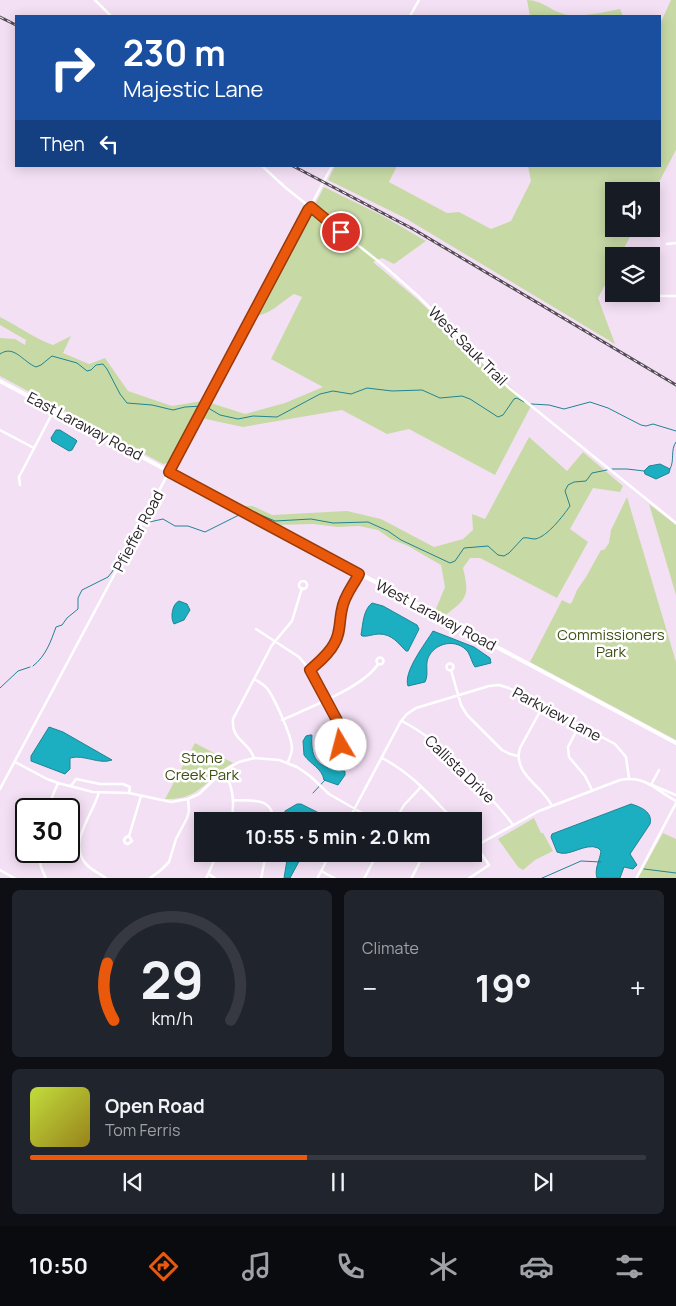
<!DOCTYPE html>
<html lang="en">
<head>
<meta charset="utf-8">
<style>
	:root { --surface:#171b24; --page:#20242c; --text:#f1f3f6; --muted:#9ea1a6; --line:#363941; --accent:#ea580c }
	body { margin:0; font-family:Manrope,sans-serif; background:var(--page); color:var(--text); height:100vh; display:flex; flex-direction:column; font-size:19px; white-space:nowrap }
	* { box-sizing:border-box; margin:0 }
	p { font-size:16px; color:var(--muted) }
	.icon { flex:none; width:28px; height:28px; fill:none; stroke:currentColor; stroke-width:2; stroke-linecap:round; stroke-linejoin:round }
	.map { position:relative; height:878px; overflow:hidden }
	.panel { display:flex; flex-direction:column; gap:12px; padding:12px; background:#0d0f14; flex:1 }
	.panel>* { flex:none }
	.top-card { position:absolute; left:15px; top:15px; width:646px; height:152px; border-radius:0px; box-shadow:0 2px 12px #0003; background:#1a4fa0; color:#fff; overflow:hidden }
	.tools { position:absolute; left:605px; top:182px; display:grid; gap:10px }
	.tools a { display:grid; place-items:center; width:55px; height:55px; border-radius:0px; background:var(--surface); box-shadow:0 2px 12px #0003; font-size:25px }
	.speed { position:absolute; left:15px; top:798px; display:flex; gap:10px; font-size:25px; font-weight:700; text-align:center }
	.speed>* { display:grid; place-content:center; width:65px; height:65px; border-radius:50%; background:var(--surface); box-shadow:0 2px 12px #0003; line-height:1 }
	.speed .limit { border:2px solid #111; border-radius:8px; background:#fff; color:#111 }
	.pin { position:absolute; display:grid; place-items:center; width:42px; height:42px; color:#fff; margin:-21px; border:2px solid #fff; border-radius:50%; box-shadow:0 1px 5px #0007 }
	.me { position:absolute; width:55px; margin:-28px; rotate:352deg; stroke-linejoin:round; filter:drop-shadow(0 0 4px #0008) }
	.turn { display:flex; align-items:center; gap:18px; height:105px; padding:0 25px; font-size:22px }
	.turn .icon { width:65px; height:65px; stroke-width:2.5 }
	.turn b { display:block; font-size:35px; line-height:42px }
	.then { display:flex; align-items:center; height:48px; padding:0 25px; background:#0003; gap:10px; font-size:19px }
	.big { font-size:38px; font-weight:700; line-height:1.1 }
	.panel .card { flex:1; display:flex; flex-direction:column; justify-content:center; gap:8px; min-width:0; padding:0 18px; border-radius:8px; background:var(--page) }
	.panel .dial { align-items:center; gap:0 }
	.dial svg { height:130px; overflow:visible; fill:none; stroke:var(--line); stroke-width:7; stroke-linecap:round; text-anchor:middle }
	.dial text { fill:var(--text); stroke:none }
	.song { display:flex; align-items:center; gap:15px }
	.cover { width:60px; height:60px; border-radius:8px; background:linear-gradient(135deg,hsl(70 70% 55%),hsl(50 70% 35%)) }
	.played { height:5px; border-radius:2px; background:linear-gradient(90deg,var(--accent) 45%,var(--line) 45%) }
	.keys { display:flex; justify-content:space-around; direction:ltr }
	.heat { display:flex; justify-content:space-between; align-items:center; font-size:28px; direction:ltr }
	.panel .tiles { flex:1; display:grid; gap:12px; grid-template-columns:1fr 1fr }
	.card:last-child { grid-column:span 2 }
	.trip { position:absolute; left:194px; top:812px; width:288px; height:50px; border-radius:0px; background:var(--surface); box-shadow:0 2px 12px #0003; font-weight:700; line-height:50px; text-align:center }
	.tabs { display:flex; height:80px; justify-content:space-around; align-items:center; background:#090b0e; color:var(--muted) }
	.tabs .icon { width:35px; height:35px }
	.tabs .active { color:var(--accent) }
	.tabs b { font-size:22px; color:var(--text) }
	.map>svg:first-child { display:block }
	.green { fill:#c7daa6 }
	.water { fill:#1cafc1; stroke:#208493 }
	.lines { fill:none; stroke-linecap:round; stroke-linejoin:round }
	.stream { stroke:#208493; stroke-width:1 }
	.minor { stroke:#fff; stroke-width:2.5 }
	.major { stroke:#fff; stroke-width:4 }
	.rail-casing { stroke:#564c57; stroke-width:3 }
	.rail { stroke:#fff; stroke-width:1; stroke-dasharray:4; stroke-linecap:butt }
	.route-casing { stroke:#983908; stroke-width:12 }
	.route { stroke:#ea580c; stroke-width:9 }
	.labels { text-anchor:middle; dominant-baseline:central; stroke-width:5; stroke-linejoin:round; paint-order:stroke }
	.street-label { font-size:15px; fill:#282028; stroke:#fff }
	.park-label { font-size:15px; fill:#3e4f13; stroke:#fff }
</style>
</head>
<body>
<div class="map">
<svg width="676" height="879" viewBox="0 0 676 879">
	<rect width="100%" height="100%" fill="#f4e0f5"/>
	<path class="green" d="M527,0c16,0 26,13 41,15 17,2 36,-3 52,-6l3,7h-93z
		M671,0h5v150l-25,47v-6h-37v38h20l-14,27h-6v12l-16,30 17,46 -210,-126 -77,-38 7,-14h62l-8,16 58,31 12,-1 32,17 20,-8 20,-40 -3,-15h132v-142z
		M324,187l57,28 45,26 -32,23 -12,-6 -9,4 44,37 114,107 -36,69 -86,-46 -22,5 -45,-24 -99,17 -42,-9 10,-15 34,11 40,-11 38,-16 -52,-28 31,-62 -8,-3c-14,9 -21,18 -37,22z
		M0,317c18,9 34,21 53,28l18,-9 -8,17 26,11 16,-6 23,33 44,15 30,-5 -34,62 -5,1 -163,-88v-38l15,1 10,6 1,-5 -26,-15z
		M529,437l38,34 16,-19 40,34 -3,6 -27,-4 -23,41 18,13 -31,56 -77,-40h-10l-7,10c7,28 4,31 -19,48l-9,-5 10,-24 -4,-22 -33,-19 -17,-7 -13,-9 -19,-4 -21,1 -25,-3 -38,1 -34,-19h12l19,9 75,-4 34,8 53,28 29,-8 10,-9 -1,-16 13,5z
		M627,497l49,165v78l-146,-78 32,-62 8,4 2,-2 5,-12 9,-13 15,-27h3l5,-7 2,-13z
		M649,504l27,21v70z
		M195,743l38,20c-26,14 -33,38 -68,36z
		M534,818l7,15h2l10,18 -18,9 -12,10 -5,-3 -20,-28z
		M663,833l13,6v39h-38z"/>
	<path class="water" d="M56,430h4l16,10 1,1 -5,9 -3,1 -17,-10 -1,-3z
		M660,464l10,5 -1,4 -13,6 -11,-5 -1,-3 5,-5z
		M179,601l8,3 3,6 -6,10 -10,4c-4,-6 -2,-20 5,-23z
		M372,603l11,3 34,19 2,4 -11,22h-2c-8,-8 -14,-17 -27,-17 -6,0 -11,3 -17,2l-1,-1c2,-11 2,-25 11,-32z
		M433,631l41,16 16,11 1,5 -16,4c-3,-4 -4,-10 -7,-15 -11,-14 -33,-10 -40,6 -3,8 1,16 -3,24l-17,4c-5,-14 17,-42 25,-55z
		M49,727l14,5 49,28c-13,5 -28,-6 -42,-2v11l-5,5 -34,-13v-5z
		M310,735h2c-2,27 8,33 33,36v4l-7,10 -14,-5c-2,-12 -14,-16 -20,-25l-1,-14 3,-5z
		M297,804h4l20,10 -1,7h-36l1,-10z
		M631,804c10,3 22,8 19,20l-20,30 7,11 -4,4 -9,-2 -4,11h-23c-3,-9 3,-18 4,-27l-3,-3c-13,-6 -29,10 -41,4l-6,-15 1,-3z
		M288,854h15l-13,24h-6z"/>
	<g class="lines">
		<path class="stream" d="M0,354c14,-10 23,8 36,13l5,-2 11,-9 25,7 10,8 4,-1 5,-5 7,-1 4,5 13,25 7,9 25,2 21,5 12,-3 18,-1
			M531,404l18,1 15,4 26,-7 18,6 33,17 5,1 7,-2 23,7
			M205,406l15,9 18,4 15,-3 24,1 43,-23 13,-3 18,3 16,-6 25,3 30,-1 18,8 22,-2 8,3 28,18 5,-2 11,-16 3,-1 7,4
			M612,469h15l17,2
			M670,469c5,-9 0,-19 6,-27
			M249,510l26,11 36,-2 22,4 35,-1 20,9 13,9 49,23 5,-2 9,-13 24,-2 10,9 6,1 5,-3 14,-15c4,-1 8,1 12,1 12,-2 28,-23 35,-33l-5,-15 3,-6 6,-3 12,-1 6,-8 15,-3
			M145,523l18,-4 12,7h13l17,6 34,-17
			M33,666c13,-10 18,-25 23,-39l6,-2 5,-7 11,-9v-11l4,-8 26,-13 4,-5 27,-47
			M0,688l18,-17 12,-4
			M313,793l12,-13
			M644,869l32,4
			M540,879l41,-18 20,1"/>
		<path class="minor" d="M95,0l16,16
			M410,16l9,-16
			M262,166l24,22 97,77 35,31 91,92 167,135
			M667,244l9,-1
			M651,293l10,3h15
			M0,430l34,18
			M20,485l-1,-8 35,-67
			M299 585a4 4 0 1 1 8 0a4 4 0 1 1-8 0Z
			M348,592l11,-18
			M256,629l43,28 11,13 29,55 2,9 -2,6
			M376.5 661a3.5 3.5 0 1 1 7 0a3.5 3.5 0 1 1-7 0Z
			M446.5 667a3.5 3.5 0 1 1 7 0a3.5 3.5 0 1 1-7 0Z
			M310,670l18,-18 9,-14 5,-29 5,-20 9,-17
			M451,670l10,35 6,10 35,35 8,4 8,2
			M254,679c6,3 12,7 15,12 7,11 22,44 23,56 0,6 -2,10 -4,15
			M543,706l-23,42c-8,26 23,38 32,58
			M282,720c26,-12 82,-33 96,-56
			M402,721c30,16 46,33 69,57 15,15 30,30 42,47
			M579,726l-11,21 1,10 16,19 7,14
			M334 744a4 4 0 1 1 8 0a4 4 0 1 1-8 0Z
			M254,758c-6,-18 -23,-17 -21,-39l39,-74 20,-24 10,-33
			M382,758c31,16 49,39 73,63
			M15,762l32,17 11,4 35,9 36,1 42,9 17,-3 11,-5 24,-23 16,-9 15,-4 25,2 18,7 13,9 19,18 47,27
			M223,771c11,15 12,32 8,50
			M651,785l8,-15
			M652,785l24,10
			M71,786l5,-7 24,5h23l7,3 -1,6
			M0,789l332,-623
			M99,792c-6,23 -33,52 -12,73 6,6 14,9 20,14
			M233,800c19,1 39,-4 41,21
			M47,809l11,-26
			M18,820l8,6
			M348,821l53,-100 6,-7 9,-6 73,-22 10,-1 10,3 106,56 11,13 3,21
			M395,821l9,-16 17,-18
			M129,836l3,5 -4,3 -3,-1 -1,-3 2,-3 3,-1 12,-40
			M472,848l67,-37 81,-31c26,-5 35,10 56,21
			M38,851l3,16 5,12
			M0,870l16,9
			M321,871l15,8
			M209,874l7,5
			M149,879l12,-9 8,-8 7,-23 11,-21 2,-7 -1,-12
			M206,879l11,-25
			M261,879l5,-25
			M317,879l13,-25
			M364,879l13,-25
			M411,879l13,-25
			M468,879l21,-14 -17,-25
			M636,879l40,-76"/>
		<path class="major" d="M0,381l676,362"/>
		<defs>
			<path id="rail" d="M0,17l16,8
				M293,166l120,63 263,156"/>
		</defs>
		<use href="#rail" class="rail-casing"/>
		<use href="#rail" class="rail"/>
	</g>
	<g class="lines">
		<defs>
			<path id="route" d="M341,232l-30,-25 -3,3 -139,262 190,102c-6,12 -15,22 -17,35 -3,12 -1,24 -8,35 -5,10 -15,18 -24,26l29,54 2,10 -2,6 2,5"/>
		</defs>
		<use href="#route" class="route-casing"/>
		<use href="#route" class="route"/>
	</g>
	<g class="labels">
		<g class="street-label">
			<text transform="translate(468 346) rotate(45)">West Sauk Trail</text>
			<text transform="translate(85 426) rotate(28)">East Laraway Road</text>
			<text transform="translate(138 531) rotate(-62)">Pfieffer Road</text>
			<text transform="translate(436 615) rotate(28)">West Laraway Road</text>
			<text transform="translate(557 714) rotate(28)">Parkview Lane</text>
			<text transform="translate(460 769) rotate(44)">Callista Drive</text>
		</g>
		<g class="park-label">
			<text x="611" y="634">Commissioners<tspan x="611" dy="17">Park</tspan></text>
			<text x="202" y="757">Stone<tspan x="202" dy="17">Creek Park</tspan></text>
		</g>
	</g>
</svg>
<div class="tools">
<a><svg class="icon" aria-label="sound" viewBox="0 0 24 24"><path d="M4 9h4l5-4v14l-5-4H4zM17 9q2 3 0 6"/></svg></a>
<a><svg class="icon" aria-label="layers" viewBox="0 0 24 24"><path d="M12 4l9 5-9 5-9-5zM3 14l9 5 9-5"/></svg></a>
</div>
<div class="speed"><div class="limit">30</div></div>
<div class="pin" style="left:341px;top:232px;background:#d93025"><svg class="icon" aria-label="arrive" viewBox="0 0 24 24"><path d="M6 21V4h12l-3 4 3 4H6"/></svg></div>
<svg class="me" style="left:341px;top:745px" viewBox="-20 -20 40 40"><circle r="19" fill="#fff"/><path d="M0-13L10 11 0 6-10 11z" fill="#ea580c"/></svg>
<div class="trip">10:55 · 5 min · 2.0 km</div>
<div class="top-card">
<div class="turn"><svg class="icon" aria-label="right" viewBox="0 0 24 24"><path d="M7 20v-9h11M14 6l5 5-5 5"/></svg><div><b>230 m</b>Majestic Lane</div></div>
<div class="then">Then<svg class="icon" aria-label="left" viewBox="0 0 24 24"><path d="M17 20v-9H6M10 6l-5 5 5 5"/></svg></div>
</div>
</div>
<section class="panel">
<div class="tiles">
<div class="card dial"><svg viewBox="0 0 100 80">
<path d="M14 69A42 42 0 1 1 86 69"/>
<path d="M14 69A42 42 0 0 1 10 34" stroke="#ea580c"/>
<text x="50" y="56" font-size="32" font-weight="700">29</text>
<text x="50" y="72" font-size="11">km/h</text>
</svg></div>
<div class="card"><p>Climate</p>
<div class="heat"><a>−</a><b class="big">19°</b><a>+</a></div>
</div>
<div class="card">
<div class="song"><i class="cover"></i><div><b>Open Road</b><p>Tom Ferris</p></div></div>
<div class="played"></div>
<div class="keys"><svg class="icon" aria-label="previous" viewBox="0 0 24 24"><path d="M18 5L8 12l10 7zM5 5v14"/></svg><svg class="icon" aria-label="pause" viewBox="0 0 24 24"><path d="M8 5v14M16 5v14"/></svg><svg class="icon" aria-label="next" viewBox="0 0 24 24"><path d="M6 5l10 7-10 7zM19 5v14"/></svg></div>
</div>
</div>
</section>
<nav class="tabs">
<b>10:50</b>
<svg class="icon active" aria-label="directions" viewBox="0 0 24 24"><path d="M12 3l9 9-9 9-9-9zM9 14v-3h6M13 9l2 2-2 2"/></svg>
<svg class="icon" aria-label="music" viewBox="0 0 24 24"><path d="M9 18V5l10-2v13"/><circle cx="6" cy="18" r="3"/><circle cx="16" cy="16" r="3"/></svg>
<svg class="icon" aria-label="phone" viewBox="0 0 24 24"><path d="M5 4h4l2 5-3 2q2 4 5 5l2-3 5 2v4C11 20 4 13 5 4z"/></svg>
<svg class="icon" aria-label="climate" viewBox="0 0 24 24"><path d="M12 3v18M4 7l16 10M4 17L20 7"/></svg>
<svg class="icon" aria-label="car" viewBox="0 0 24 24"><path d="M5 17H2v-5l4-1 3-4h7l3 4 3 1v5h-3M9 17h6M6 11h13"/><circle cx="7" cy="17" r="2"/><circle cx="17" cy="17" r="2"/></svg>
<svg class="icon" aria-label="filters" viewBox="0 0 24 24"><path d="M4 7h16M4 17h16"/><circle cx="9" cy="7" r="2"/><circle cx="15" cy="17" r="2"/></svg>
</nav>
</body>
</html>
